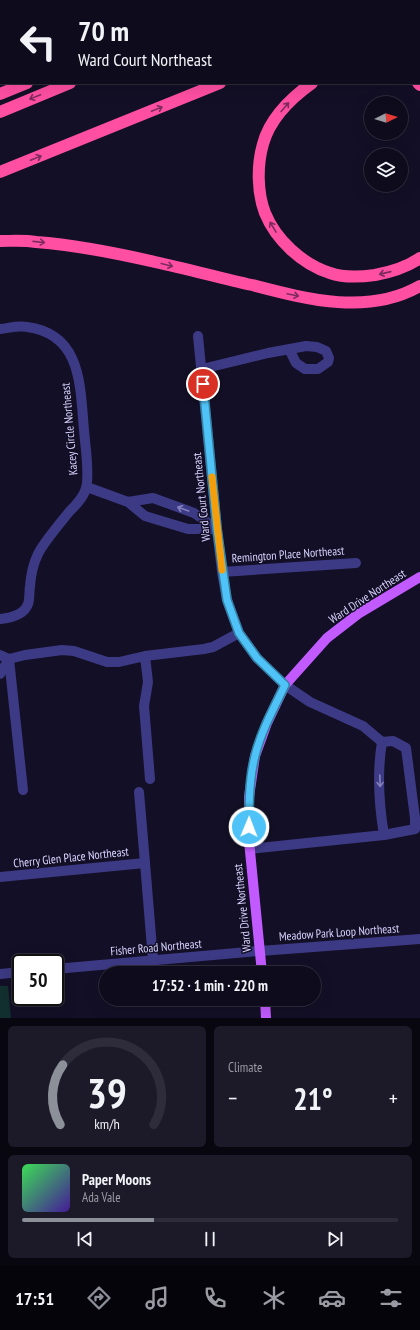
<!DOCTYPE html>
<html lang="en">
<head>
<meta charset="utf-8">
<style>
	:root { --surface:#0e0b1c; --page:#1c1929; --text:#f1f3f6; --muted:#9b9ba3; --line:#2e2b3b; --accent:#8c9099 }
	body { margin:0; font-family:"PT Sans Narrow",sans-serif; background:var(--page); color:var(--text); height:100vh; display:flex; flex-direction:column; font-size:15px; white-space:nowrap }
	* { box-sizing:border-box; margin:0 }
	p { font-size:13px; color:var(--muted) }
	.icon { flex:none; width:22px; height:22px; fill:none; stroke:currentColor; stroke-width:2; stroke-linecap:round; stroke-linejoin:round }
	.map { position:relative; height:1018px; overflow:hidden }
	.details { display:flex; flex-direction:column; gap:8px; padding:8px; background:#08060f; flex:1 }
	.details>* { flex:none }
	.banner { position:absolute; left:0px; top:0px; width:420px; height:84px; box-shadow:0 4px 16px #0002,0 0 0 1px var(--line); background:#0e0b1c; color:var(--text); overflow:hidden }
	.needle { width:26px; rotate:85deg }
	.buttons { position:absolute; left:364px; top:96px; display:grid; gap:8px }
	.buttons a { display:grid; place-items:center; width:44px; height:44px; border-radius:50%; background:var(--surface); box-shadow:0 4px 16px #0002,0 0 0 1px var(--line); font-size:20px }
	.speed { position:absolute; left:12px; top:954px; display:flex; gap:8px; font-size:20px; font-weight:700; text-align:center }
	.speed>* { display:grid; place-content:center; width:52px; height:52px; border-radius:50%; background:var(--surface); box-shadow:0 4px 16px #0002,0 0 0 1px var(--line); line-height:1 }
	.speed .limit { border:2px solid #111; border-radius:6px; background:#fff; color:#111 }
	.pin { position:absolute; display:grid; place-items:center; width:34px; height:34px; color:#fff; margin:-17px; border:2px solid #fff; border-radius:50%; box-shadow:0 1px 4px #0007 }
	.me { position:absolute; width:44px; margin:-22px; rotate:1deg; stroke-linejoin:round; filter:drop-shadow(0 0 3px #0008) }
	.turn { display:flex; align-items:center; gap:14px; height:84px; padding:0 12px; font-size:18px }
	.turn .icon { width:52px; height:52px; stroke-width:2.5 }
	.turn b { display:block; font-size:28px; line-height:34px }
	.big { font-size:30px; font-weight:700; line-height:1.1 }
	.details .card { flex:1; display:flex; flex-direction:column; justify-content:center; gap:6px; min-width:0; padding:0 14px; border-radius:6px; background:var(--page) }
	.details .dial { align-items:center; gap:0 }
	.dial svg { height:104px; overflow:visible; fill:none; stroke:var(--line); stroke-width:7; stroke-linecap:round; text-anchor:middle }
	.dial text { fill:var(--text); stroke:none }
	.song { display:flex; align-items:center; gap:12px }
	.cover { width:48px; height:48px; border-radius:6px; background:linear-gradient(135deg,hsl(130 70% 55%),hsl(260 70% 35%)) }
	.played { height:4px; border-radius:2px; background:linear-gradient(90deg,var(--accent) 35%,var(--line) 35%) }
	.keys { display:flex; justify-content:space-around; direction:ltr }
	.heat { display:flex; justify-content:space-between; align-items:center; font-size:22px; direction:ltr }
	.details .tiles { flex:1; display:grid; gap:8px; grid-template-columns:1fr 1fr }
	.card:last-child { grid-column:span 2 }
	.trip { position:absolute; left:99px; top:966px; width:222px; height:40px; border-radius:20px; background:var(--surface); box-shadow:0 4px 16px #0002,0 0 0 1px var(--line); font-weight:700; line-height:40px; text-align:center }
	.tab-bar { display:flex; height:64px; justify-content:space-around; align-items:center; background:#06040b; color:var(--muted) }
	.tab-bar .icon { width:28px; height:28px }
	.tab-bar .on { color:var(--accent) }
	.tab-bar b { font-size:18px; color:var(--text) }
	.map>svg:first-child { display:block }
	.green { fill:#12302f }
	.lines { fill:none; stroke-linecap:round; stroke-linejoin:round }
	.minor { stroke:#3d3a85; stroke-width:10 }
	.major { stroke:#c25bff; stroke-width:10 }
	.highway { stroke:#ff4fa3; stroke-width:12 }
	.oneway { stroke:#7d2c5e }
	.oneway2 { stroke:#837fbc }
	.route-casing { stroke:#337fa1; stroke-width:10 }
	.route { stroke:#4fc3f7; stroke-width:7 }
	.slow { stroke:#f59e0b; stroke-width:7 }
	.labels { text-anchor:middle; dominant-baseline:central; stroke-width:3; stroke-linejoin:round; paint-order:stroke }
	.street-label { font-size:12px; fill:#d9d4ff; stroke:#130f26 }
</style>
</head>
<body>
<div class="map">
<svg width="420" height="1018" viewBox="0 0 420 1018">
	<rect width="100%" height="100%" fill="#130f26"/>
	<path class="green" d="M0,986h8l3,32h-11z"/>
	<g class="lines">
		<path class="minor" d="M0,329c9,-1 19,-4 27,-2 55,7 53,59 57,103 1,14 6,45 2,58 -2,9 -10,17 -17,24 -8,10 -26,31 -31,42 -5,10 -7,20 -8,32 -1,5 0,13 -2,18 -4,11 -18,14 -28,15
			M198,336l19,193 5,43 5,28 12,33 18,25 28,27 25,17 53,24 19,16 11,-1 13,7 9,70v11l-31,6c-5,-30 -7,-63 -2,-93
			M202,369l66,-16 38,-7 11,1 9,4 3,7 -1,4 -10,7h-13l-9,-6 -7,-14
			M87,487l41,15 17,14 43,13h29
			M128,502l25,-4 41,15 23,16
			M222,572l134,-9
			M0,655l9,4 16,-4 37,-5 12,1 33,11h12l26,-6 59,-7 9,-2 26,-14
			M145,656l3,26 -4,24 6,73
			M9,659l14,131
			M0,674l9,-15
			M139,792l6,71
			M250,849l134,-14
			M0,877l145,-14 8,97
			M55,969l205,-18 160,-12
			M0,974l21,-2"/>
		<path class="major" d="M419,54h1
			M262,973l-13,-132v-44l6,-41 12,-33 18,-38 42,-47 31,-24 62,-37
			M265,999l1,19"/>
		<path class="highway" d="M334,0l1,1
			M23,1v-1
			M213,1l3,-1
			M271,1l2,-1
			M419,1h1
			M0,31l1,-1
			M419,31h1
			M312,83c-21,15 -42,35 -49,61 -6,21 -6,48 2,69 11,27 37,51 65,60 14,5 31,4 45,2 16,-3 32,-8 45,-17
			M418,83l2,2
			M0,94l27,-11
			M0,112l70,-29
			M0,172l220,-89
			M0,241c12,0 24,-1 36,1 40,3 80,11 119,20 33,7 65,16 97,23 54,14 116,31 168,1"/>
	</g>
	<defs><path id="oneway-shaft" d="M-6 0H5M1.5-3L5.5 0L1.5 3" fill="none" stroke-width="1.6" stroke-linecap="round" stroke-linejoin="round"/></defs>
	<g class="oneway">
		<use href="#oneway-shaft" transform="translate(35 97) rotate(158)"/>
		<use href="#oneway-shaft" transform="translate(285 107) rotate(-50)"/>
		<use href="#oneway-shaft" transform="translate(157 109) rotate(-22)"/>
		<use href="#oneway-shaft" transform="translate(36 158) rotate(-22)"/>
		<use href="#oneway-shaft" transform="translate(273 227) rotate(-121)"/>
		<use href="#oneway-shaft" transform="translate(39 242) rotate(6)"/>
		<use href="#oneway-shaft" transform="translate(167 265) rotate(14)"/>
		<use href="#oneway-shaft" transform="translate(385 273) rotate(167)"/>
		<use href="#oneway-shaft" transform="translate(293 295) rotate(12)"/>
	</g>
	<g class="oneway2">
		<use href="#oneway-shaft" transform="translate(183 509) rotate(-160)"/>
		<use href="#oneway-shaft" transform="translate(380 781) rotate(88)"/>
	</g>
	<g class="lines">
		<defs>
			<path id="route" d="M203,384l14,145 10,71 12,33 18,25 28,27c-11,23 -24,46 -30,71 -6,23 -6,48 -6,71"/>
		</defs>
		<use href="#route" class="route-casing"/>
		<use href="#route" class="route"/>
		<path class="slow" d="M212,477l10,93"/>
	</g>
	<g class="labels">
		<g class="street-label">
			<text transform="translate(69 429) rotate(-95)">Kacey Circle Northeast</text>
			<text transform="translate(201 497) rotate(-96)">Ward Court Northeast</text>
			<text transform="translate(288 554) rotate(-4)">Remington Place Northeast</text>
			<text transform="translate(367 596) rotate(-33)">Ward Drive Northeast</text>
			<text transform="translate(71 857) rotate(-6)">Cherry Glen Place Northeast</text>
			<text transform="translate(242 908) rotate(-96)">Ward Drive Northeast</text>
			<text transform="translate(339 932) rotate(-4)">Meadow Park Loop Northeast</text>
			<text transform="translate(156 947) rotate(-5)">Fisher Road Northeast</text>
		</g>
	</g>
</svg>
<div class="buttons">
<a><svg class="needle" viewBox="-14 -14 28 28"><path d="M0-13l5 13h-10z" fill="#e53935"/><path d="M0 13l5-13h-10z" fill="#9b9ba3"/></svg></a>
<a><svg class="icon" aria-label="layers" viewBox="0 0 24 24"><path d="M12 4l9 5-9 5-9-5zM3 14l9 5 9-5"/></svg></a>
</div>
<div class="speed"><div class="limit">50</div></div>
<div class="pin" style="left:203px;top:384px;background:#d93025"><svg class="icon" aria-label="arrive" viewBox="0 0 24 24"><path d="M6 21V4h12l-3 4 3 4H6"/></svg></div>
<svg class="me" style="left:249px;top:827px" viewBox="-20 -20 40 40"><circle r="17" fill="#4fc3f7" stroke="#fff" stroke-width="3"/><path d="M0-11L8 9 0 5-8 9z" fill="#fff"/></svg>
<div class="trip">17:52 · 1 min · 220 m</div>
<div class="banner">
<div class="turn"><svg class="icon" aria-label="left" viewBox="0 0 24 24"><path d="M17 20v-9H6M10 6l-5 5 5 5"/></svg><div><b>70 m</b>Ward Court Northeast</div></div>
</div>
</div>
<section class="details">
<div class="tiles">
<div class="card dial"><svg viewBox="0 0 100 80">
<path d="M14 69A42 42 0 1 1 86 69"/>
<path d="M14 69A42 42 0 0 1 16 23" stroke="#8c9099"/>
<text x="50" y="56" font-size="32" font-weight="700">39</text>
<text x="50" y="72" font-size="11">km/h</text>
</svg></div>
<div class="card"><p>Climate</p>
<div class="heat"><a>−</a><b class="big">21°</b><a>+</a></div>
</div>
<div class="card">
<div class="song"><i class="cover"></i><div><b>Paper Moons</b><p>Ada Vale</p></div></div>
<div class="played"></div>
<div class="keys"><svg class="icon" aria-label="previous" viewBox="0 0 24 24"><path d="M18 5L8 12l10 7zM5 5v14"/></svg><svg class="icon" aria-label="pause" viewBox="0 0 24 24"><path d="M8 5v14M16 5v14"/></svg><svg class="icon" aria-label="next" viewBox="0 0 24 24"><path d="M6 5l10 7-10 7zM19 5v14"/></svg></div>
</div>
</div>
</section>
<nav class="tab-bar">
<b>17:51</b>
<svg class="icon on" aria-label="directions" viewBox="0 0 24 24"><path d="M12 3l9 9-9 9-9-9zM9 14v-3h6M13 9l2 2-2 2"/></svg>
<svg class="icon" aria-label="music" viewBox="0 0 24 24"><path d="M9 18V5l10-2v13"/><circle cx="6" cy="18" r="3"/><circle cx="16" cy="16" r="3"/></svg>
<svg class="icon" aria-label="phone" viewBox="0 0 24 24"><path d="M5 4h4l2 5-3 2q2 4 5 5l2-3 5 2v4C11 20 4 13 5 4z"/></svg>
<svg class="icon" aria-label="climate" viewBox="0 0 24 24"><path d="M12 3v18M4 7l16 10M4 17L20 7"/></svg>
<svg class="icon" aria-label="car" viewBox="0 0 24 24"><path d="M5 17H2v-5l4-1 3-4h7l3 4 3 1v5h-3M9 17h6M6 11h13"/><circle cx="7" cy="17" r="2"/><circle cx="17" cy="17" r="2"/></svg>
<svg class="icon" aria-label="filters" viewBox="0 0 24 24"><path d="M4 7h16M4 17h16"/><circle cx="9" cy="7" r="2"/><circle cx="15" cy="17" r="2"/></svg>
</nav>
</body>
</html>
